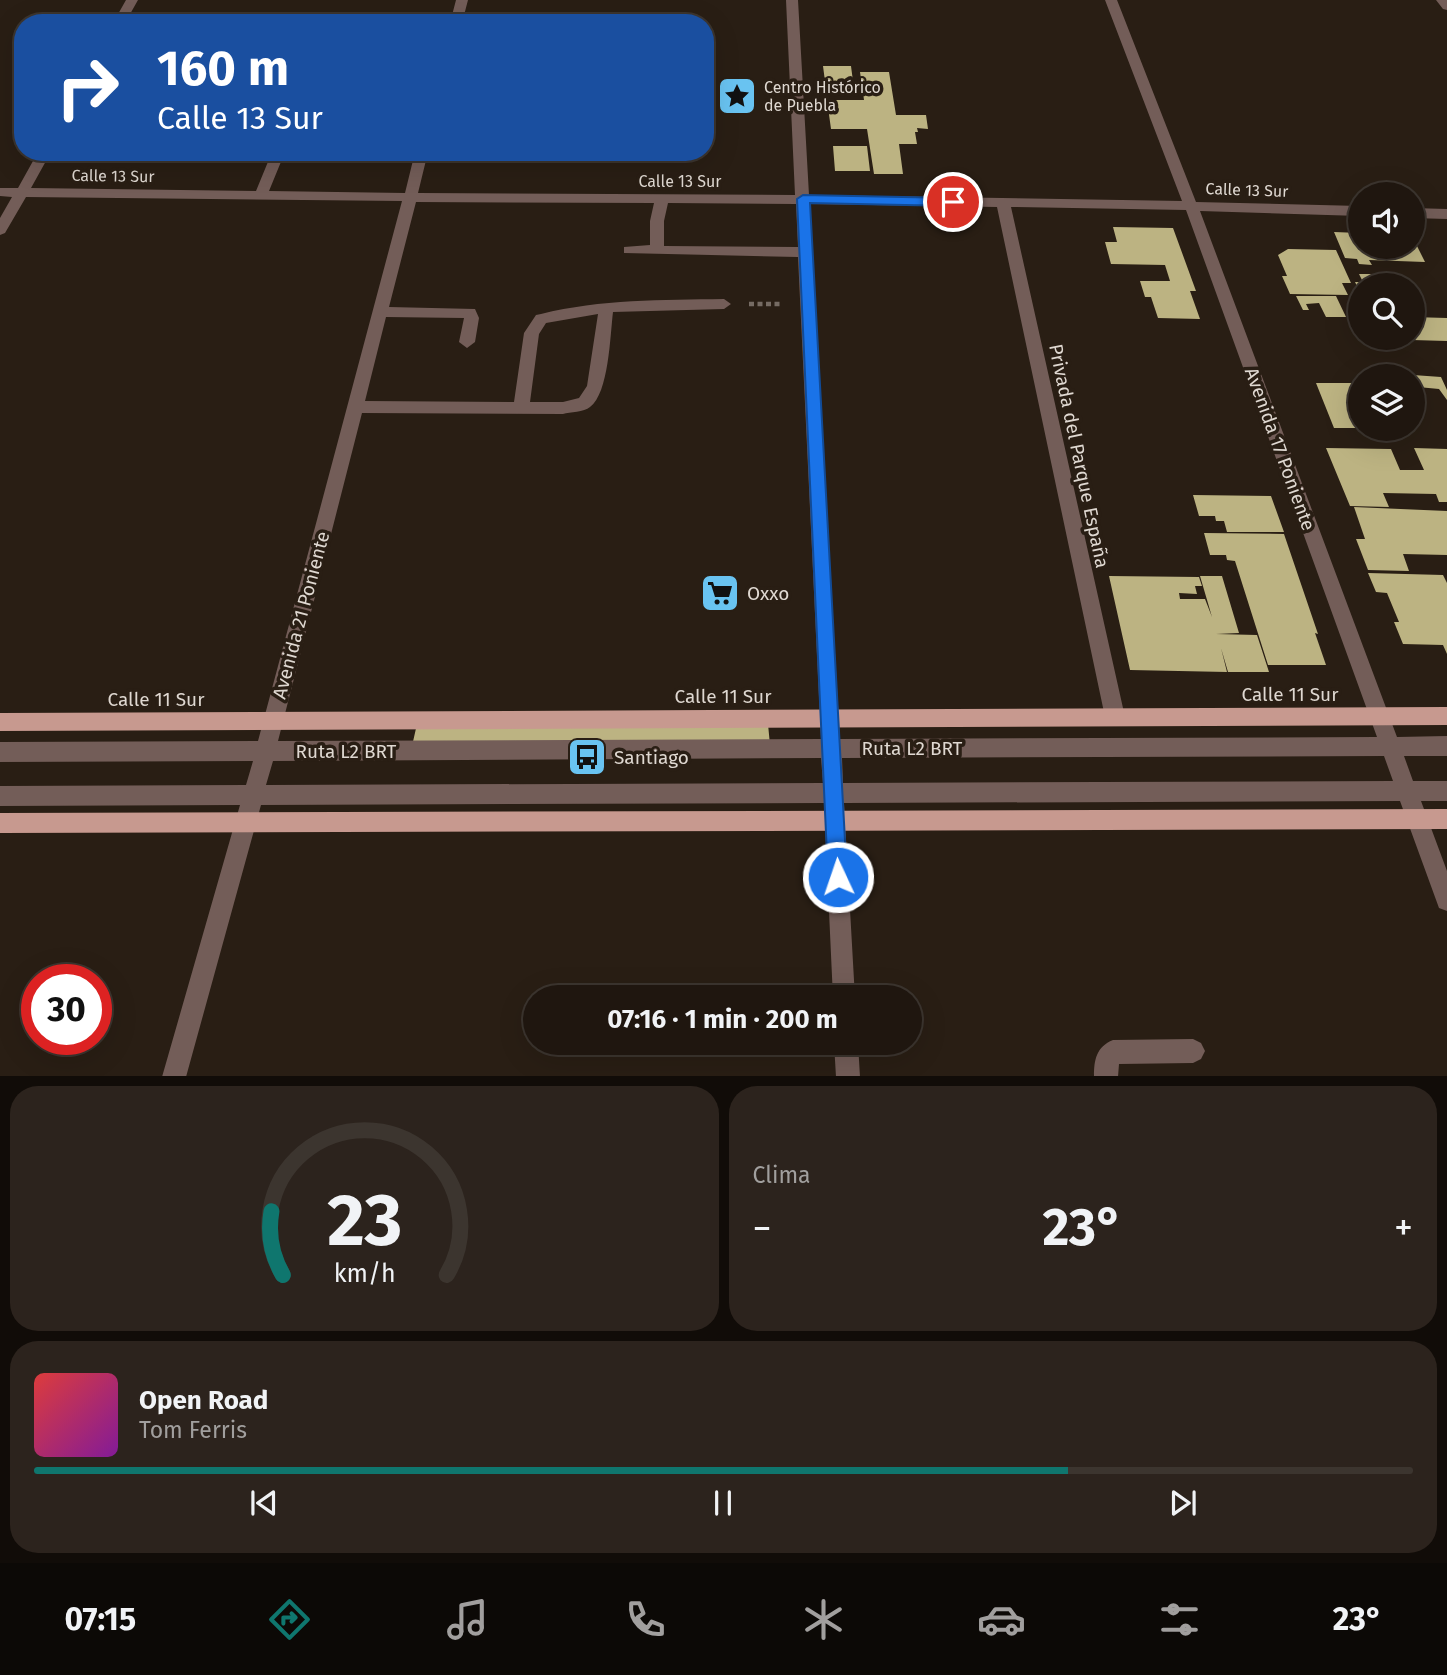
<!DOCTYPE html>
<html lang="es">
<head>
<meta charset="utf-8">
<style>
	:root { --surface:#1f160f; --page:#2c231d; --text:#f1f3f6; --muted:#a19f9e; --line:#3c352f; --accent:#0f766e }
	body { margin:0; font-family:"Fira Sans",sans-serif; background:var(--page); color:var(--text); height:100vh; display:flex; flex-direction:column; font-size:26px; white-space:nowrap }
	* { box-sizing:border-box; margin:0 }
	p { font-size:23px; color:var(--muted) }
	.icon { flex:none; width:38px; height:38px; fill:none; stroke:currentColor; stroke-width:2; stroke-linecap:round; stroke-linejoin:round }
	.map { position:relative; height:1076px; overflow:hidden }
	.details { display:flex; flex-direction:column; gap:10px; padding:10px; background:#110c08; flex:1 }
	.details>* { flex:none }
	.banner { position:absolute; left:14px; top:14px; width:700px; height:147px; border-radius:28px; box-shadow:0 7px 28px #0002,0 0 0 2px var(--line); background:#1a4fa0; color:#fff; overflow:hidden }
	.buttons { position:absolute; left:1348px; top:182px; display:grid; gap:14px }
	.buttons a { display:grid; place-items:center; width:77px; height:77px; border-radius:50%; background:var(--surface); box-shadow:0 7px 28px #0002,0 0 0 2px var(--line); font-size:35px }
	.speed { position:absolute; left:21px; top:964px; display:flex; gap:14px; font-size:35px; font-weight:700; text-align:center }
	.speed>* { display:grid; place-content:center; width:91px; height:91px; border-radius:50%; background:var(--surface); box-shadow:0 7px 28px #0002,0 0 0 2px var(--line); line-height:1 }
	.speed .limit { border:10px solid #d22; background:#fff; color:#111 }
	.pin { position:absolute; display:grid; place-items:center; width:60px; height:60px; color:#fff; margin:-30px; border:4px solid #fff; border-radius:50%; box-shadow:0 2px 7px #0007 }
	.me { position:absolute; width:77px; margin:-38px; rotate:357deg; stroke-linejoin:round; filter:drop-shadow(0 0 5px #0008) }
	.turn { display:flex; align-items:center; gap:24px; height:147px; padding:0 28px; font-size:32px }
	.turn .icon { width:91px; height:91px; stroke-width:2.5 }
	.turn b { display:block; font-size:49px; line-height:60px }
	.big { font-size:52px; font-weight:700; line-height:1.1 }
	.details .tile { flex:1; display:flex; flex-direction:column; justify-content:center; gap:10px; min-width:0; padding:0 24px; border-radius:28px; background:var(--page) }
	.details .dial { align-items:center; gap:0 }
	.dial svg { height:182px; overflow:visible; fill:none; stroke:var(--line); stroke-width:7; stroke-linecap:round; text-anchor:middle }
	.dial text { fill:var(--text); stroke:none }
	.song { display:flex; align-items:center; gap:21px }
	.cover { width:84px; height:84px; border-radius:10px; background:linear-gradient(135deg,hsl(0 70% 55%),hsl(290 70% 35%)) }
	.played { height:7px; border-radius:4px; background:linear-gradient(90deg,var(--accent) 75%,var(--line) 75%) }
	.keys { display:flex; justify-content:space-around; direction:ltr }
	.heat { display:flex; justify-content:space-between; align-items:center; font-size:38px; direction:ltr }
	.details .tiles { flex:1; display:grid; gap:10px; grid-template-columns:1fr 1fr }
	.tile:last-child { grid-column:span 2 }
	.trip { position:absolute; left:523px; top:985px; width:399px; height:70px; border-radius:35px; background:var(--surface); box-shadow:0 7px 28px #0002,0 0 0 2px var(--line); font-weight:700; line-height:70px; text-align:center }
	.dock { display:flex; height:112px; justify-content:space-around; align-items:center; background:#0c0906; color:var(--muted) }
	.dock .icon { width:49px; height:49px }
	.dock .on { color:var(--accent) }
	.dock b { font-size:32px; color:var(--text) }
	.map>svg:first-child { display:block }
	.building { fill:#bcb382 }
	.lines { fill:none; stroke-linecap:round; stroke-linejoin:round }
	.path { stroke:#756b63; stroke-width:4.5; stroke-dasharray:5 3.5; stroke-linecap:butt }
	.minor { fill:#735d58; fill-rule:evenodd }
	.major { fill:#c7998f; fill-rule:evenodd }
	.route { fill:#1a73e8; stroke:#114b97; stroke-width:2 }
	.labels { text-anchor:middle; dominant-baseline:central; stroke-width:7; stroke-linejoin:round; paint-order:stroke }
	.far-poi-label { font-size:16px; fill:#dfd8d1; stroke:#291e14; text-anchor:start }
	.far-street-label { font-size:16px; fill:#dfd8d1; stroke:#291e14 }
	.street-label { font-size:19px; fill:#dfd8d1; stroke:#291e14 }
	.poi-label { font-size:19px; fill:#dfd8d1; stroke:#291e14; text-anchor:start }
</style>
</head>
<body>
<div class="map">
<svg width="1447" height="1077" viewBox="0 0 1447 1077">
	<rect width="100%" height="100%" fill="#291e14"/>
	<path class="building" d="M823,66h28l3,23h-28z
		M860,72h29l7,43h30l2,14 -11,-1 1,4h-3l2,12h-18l4,30h-29l-7,-45h-36l-4,-29h37z
		M833,146h34l3,25h-35z
		M1113,227l60,1 23,63h-6l10,28 -42,-1 -7,-21h-6l-5,-16h30l-5,-16 -54,-1 -6,-22h12z
		M1334,232l26,1v14h52v-11l13,26 -56,-2 3,5 -13,-1 -2,-5 -12,-1z
		M1288,249l48,1 15,33h-9l6,12 -58,-1 -8,-18h5l-9,-21z
		M1359,274h21l6,11h-26v7l-5,-10h8z
		M1296,296h40l10,21h-20l-7,-14 -13,1 3,6h-6z
		M1412,317l35,1v23l-35,-1z
		M1413,375l28,2 6,13v10l-8,-11 -21,-2z
		M1316,383h44v45h-26z
		M1326,448l65,1 9,21h24l-10,-22 33,1v53h-8l-3,-8 -53,-1 6,14 -39,-1z
		M1193,495l78,1 13,36h-57l-3,-11h-8l-1,-5h-16z
		M1354,507l93,4v44l-44,-1 6,17 -41,-1 -12,-31h9z
		M1204,533l80,1 34,100 -3,-1 11,32h-58l-33,-104 -8,-1 -1,-5h-16z
		M1368,573l75,2 4,8v71l-4,-9 -40,-1 -9,-22h5l-12,-29 -11,-1z
		M1109,576l90,1 3,9h-7l2,8 -18,-1 1,6h25l7,18 -12,-41h22l17,57 -23,1 41,1 12,37h-41l-7,-24 6,24 -97,-2z
		M417,724h351l2,21 -358,1z"/>
	<g class="lines">
		<path class="path" d="M749,304h33"/>
		<path class="minor" d="M126,0h12l-13,23h-12z
			M456,0h12l-6,23h-12z
			M786,0h12l11,195 373,6 -77,-201h12l79,202 164,4v10l-160,-5 197,526 50,-1v20h-43l9,25h34v20h-26l26,70v40l-8,-3 -39,-107 -556,2 11,195h-22l-9,-195 -563,2 -75,272h-24l78,-272 -240,1v-20l246,-1 7,-24 -253,1v-20l258,-1 144,-540 -376,-4 -21,36 -5,2v-17l12,-21 -12,-1v-8h18l20,-36h13l-20,36 225,3 16,-39h13l-16,39 136,2 10,-41h13l-10,41 377,2zM416,202l238,1 -4,18v24l-26,2v6l174,4 23,482 -543,2 84,-328 201,1c7,-2 21,-2 27,-7 19,-14 20,-71 23,-95l111,-3 7,-5 -7,-5c-62,1 -123,0 -183,15l-5,1 -12,18 -10,69 -149,-1 21,-84 78,1 -5,24 8,6 8,-6 4,-24 -4,-9 -86,-2zM668,203l128,1 2,43 -134,-1v-25zM809,204l188,3 108,510 3,7 7,2 7,-2 3,-7 -114,-510 175,3 191,527 -537,2zM598,314l-11,72 -8,12 -16,4h-33l9,-68 7,-11zM1384,756l9,25 -550,2 -1,-25zM821,758l2,25 -557,2 7,-24z
			M1436,0h11v10l-4,-1z
			M1412,208l35,1v10l-35,-1z
			M1193,1039l8,4 4,8 -4,8 -8,4 -74,1 -1,13h-24c0,-17 2,-30 19,-37z
			M834,1043h24l2,34h-24z"/>
		<path class="major" d="M1447,707v18l-1447,6v-18z
			M1447,809v20l-1447,4v-20z"/>
	</g>
	<path class="route" d="M803,195l150,3 6,4 -6,4 -143,-3 37,674 -2,7 -7,3 -7,-3 -3,-7 -31,-678z"/>
	<defs>
		<symbol id="sight-square" viewBox="-11 -11 22 22"><rect x="-9" y="-9" width="18" height="18" rx="4" fill="#69c3f1" stroke="#291e14"/><path d="M0-6L1.8-2.2L6-1.7L2.9 1.2L3.7 5.4L0 3.3L-3.7 5.4L-2.9 1.2L-6-1.7L-1.8-2.2Z" fill="#111"/></symbol>
		<symbol id="supermarket-square" viewBox="-11 -11 22 22"><rect x="-9" y="-9" width="18" height="18" rx="4" fill="#69c3f1" stroke="#291e14"/><path d="M-6-5.5h2.5l.6 2H6L4.5 2H-2.5L-4.4-4H-6ZM-1.5 3.2a1.3 1.3 0 1 0 .1 0ZM3 3.2a1.3 1.3 0 1 0 .1 0Z" fill="#111"/></symbol>
		<symbol id="bus-square" viewBox="-11 -11 22 22"><rect x="-9" y="-9" width="18" height="18" rx="4" fill="#69c3f1" stroke="#291e14"/><path d="M-5-6H5V4H4V6H2V4H-2V6H-4V4H-5ZM-3.5-4V0h7V-4ZM-3.5 1.2v1.5H-2V1.2ZM2 1.2v1.5H3.5V1.2Z" fill="#111"/></symbol>
	</defs>
	<g fill-rule="evenodd">
		<use href="#sight-square" x="715" y="74" width="44" height="44"/>
		<use href="#supermarket-square" x="698" y="571" width="44" height="44"/>
		<use href="#bus-square" x="565" y="735" width="44" height="44"/>
	</g>
	<g class="labels">
		<g class="far-poi-label">
			<text x="764" y="87">Centro Histórico<tspan x="764" dy="18">de Puebla</tspan></text>
		</g>
		<g class="far-street-label">
			<text transform="translate(113 176) rotate(1)">Calle 13 Sur</text>
			<text x="680" y="181">Calle 13 Sur</text>
			<text transform="translate(1247 190) rotate(2)">Calle 13 Sur</text>
		</g>
		<g class="street-label">
			<text transform="translate(1280 449) rotate(70)">Avenida 17 Poniente</text>
			<text transform="translate(1079 456) rotate(78)">Privada del Parque España</text>
			<text transform="translate(301 615) rotate(-75)">Avenida 21 Poniente</text>
			<text x="1290" y="694">Calle 11 Sur</text>
			<text x="723" y="696">Calle 11 Sur</text>
			<text x="156" y="699">Calle 11 Sur</text>
			<text x="912" y="748">Ruta L2 BRT</text>
			<text x="346" y="751">Ruta L2 BRT</text>
		</g>
		<g class="poi-label">
			<text x="747" y="593">Oxxo</text>
			<text x="614" y="757">Santiago</text>
		</g>
	</g>
</svg>
<div class="buttons">
<a><svg class="icon" aria-label="sound" viewBox="0 0 24 24"><path d="M4 9h4l5-4v14l-5-4H4zM17 9q2 3 0 6"/></svg></a>
<a><svg class="icon" aria-label="search" viewBox="0 0 24 24"><circle cx="10" cy="10" r="6"/><path d="M15 15l6 6"/></svg></a>
<a><svg class="icon" aria-label="layers" viewBox="0 0 24 24"><path d="M12 4l9 5-9 5-9-5zM3 14l9 5 9-5"/></svg></a>
</div>
<div class="speed"><div class="limit">30</div></div>
<div class="pin" style="left:953px;top:202px;background:#d93025"><svg class="icon" aria-label="arrive" viewBox="0 0 24 24"><path d="M6 21V4h12l-3 4 3 4H6"/></svg></div>
<svg class="me" style="left:838px;top:877px" viewBox="-20 -20 40 40"><circle r="17" fill="#1a73e8" stroke="#fff" stroke-width="3"/><path d="M0-11L8 9 0 5-8 9z" fill="#fff"/></svg>
<div class="trip">07:16 · 1 min · 200 m</div>
<div class="banner">
<div class="turn"><svg class="icon" aria-label="right" viewBox="0 0 24 24"><path d="M7 20v-9h11M14 6l5 5-5 5"/></svg><div><b>160 m</b>Calle 13 Sur</div></div>
</div>
</div>
<section class="details">
<div class="tiles">
<div class="tile dial"><svg viewBox="0 0 100 80">
<path d="M14 69A42 42 0 1 1 86 69"/>
<path d="M14 69A42 42 0 0 1 9 41" stroke="#0f766e"/>
<text x="50" y="56" font-size="32" font-weight="700">23</text>
<text x="50" y="72" font-size="11">km/h</text>
</svg></div>
<div class="tile"><p>Clima</p>
<div class="heat"><a>−</a><b class="big">23°</b><a>+</a></div>
</div>
<div class="tile">
<div class="song"><i class="cover"></i><div><b>Open Road</b><p>Tom Ferris</p></div></div>
<div class="played"></div>
<div class="keys"><svg class="icon" aria-label="previous" viewBox="0 0 24 24"><path d="M18 5L8 12l10 7zM5 5v14"/></svg><svg class="icon" aria-label="pause" viewBox="0 0 24 24"><path d="M8 5v14M16 5v14"/></svg><svg class="icon" aria-label="next" viewBox="0 0 24 24"><path d="M6 5l10 7-10 7zM19 5v14"/></svg></div>
</div>
</div>
</section>
<nav class="dock">
<b>07:15</b>
<svg class="icon on" aria-label="directions" viewBox="0 0 24 24"><path d="M12 3l9 9-9 9-9-9zM9 14v-3h6M13 9l2 2-2 2"/></svg>
<svg class="icon" aria-label="music" viewBox="0 0 24 24"><path d="M9 18V5l10-2v13"/><circle cx="6" cy="18" r="3"/><circle cx="16" cy="16" r="3"/></svg>
<svg class="icon" aria-label="phone" viewBox="0 0 24 24"><path d="M5 4h4l2 5-3 2q2 4 5 5l2-3 5 2v4C11 20 4 13 5 4z"/></svg>
<svg class="icon" aria-label="climate" viewBox="0 0 24 24"><path d="M12 3v18M4 7l16 10M4 17L20 7"/></svg>
<svg class="icon" aria-label="car" viewBox="0 0 24 24"><path d="M5 17H2v-5l4-1 3-4h7l3 4 3 1v5h-3M9 17h6M6 11h13"/><circle cx="7" cy="17" r="2"/><circle cx="17" cy="17" r="2"/></svg>
<svg class="icon" aria-label="filters" viewBox="0 0 24 24"><path d="M4 7h16M4 17h16"/><circle cx="9" cy="7" r="2"/><circle cx="15" cy="17" r="2"/></svg>
<b>23°</b>
</nav>
</body>
</html>
